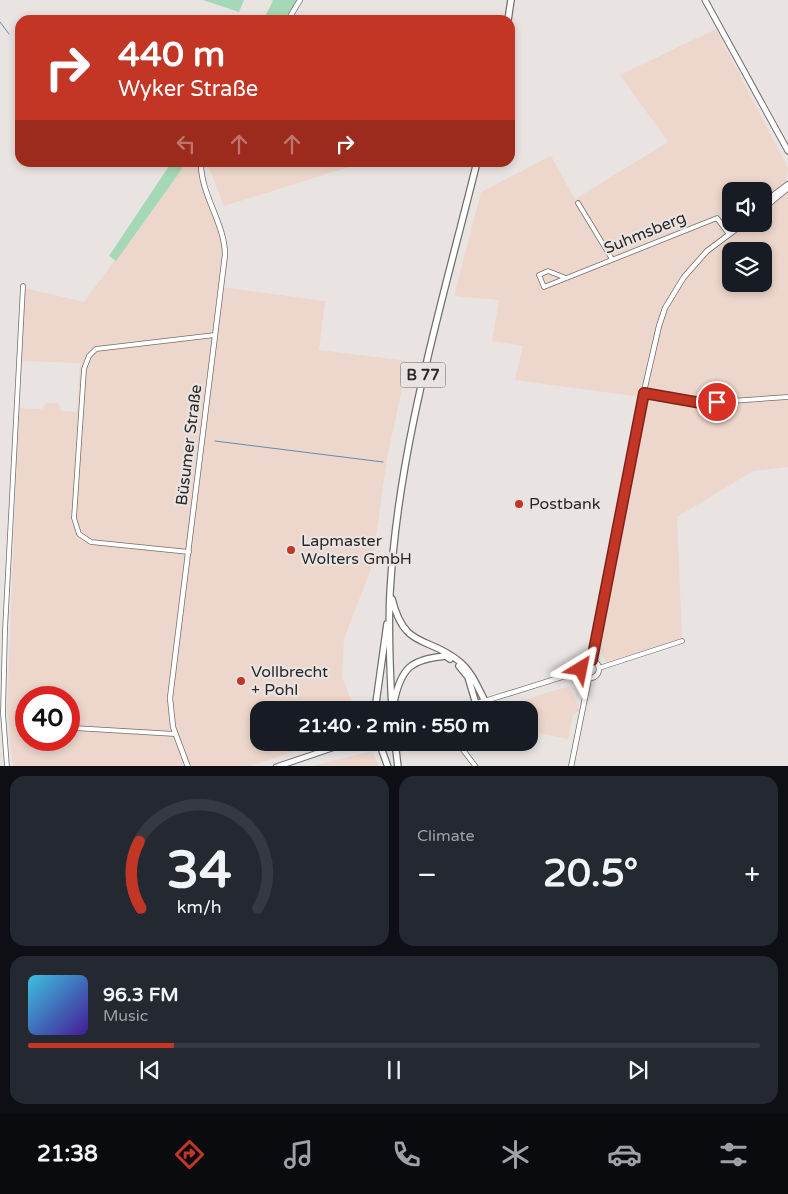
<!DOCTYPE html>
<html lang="en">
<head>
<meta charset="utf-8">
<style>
	:root { --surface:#171b24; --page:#242831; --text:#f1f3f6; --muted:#9ea1a6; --line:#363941; --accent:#c33626 }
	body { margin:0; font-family:"Varela Round",sans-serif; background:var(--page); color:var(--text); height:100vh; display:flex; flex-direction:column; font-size:19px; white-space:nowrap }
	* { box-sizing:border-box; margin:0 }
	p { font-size:16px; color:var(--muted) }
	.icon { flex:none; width:28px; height:28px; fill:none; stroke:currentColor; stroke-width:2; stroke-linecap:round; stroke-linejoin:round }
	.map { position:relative; height:766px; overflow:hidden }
	.panel { display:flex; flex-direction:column; gap:10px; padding:10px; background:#0d0f14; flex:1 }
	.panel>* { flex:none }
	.top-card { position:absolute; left:15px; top:15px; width:500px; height:152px; border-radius:15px; box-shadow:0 2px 8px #0003; background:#c33626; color:#fff; overflow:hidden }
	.tools { position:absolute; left:722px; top:182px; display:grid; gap:10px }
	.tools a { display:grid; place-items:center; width:50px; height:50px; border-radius:10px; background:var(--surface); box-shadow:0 2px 8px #0003; font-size:25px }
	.speed { position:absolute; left:15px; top:686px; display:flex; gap:10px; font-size:25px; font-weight:700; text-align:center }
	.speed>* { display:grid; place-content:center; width:65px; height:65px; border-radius:50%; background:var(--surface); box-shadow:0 2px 8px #0003; line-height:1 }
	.speed .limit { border:8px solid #d22; background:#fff; color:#111 }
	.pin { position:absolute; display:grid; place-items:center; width:42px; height:42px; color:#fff; margin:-21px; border:2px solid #fff; border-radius:50%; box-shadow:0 1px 5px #0007 }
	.me { position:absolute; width:55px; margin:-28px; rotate:35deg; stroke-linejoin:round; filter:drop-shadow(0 0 4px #0008) }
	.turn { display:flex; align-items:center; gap:18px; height:105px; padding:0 20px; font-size:22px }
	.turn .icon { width:65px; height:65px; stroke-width:2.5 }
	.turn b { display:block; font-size:35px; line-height:42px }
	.lanes { display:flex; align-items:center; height:48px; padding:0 20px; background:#0003; justify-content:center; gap:25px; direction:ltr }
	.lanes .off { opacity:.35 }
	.big { font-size:38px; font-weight:700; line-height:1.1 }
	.panel .tile { flex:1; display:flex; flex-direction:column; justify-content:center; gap:8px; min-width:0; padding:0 18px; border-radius:15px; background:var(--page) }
	.panel .dial { align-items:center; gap:0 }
	.dial svg { height:130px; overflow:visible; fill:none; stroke:var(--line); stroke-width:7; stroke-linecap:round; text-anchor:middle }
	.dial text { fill:var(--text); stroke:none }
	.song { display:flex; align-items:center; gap:15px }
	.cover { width:60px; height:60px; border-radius:8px; background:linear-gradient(135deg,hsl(190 70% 55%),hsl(260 70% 35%)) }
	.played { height:5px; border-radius:2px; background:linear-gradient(90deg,var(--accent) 20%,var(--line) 20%) }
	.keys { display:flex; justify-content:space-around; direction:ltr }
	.heat { display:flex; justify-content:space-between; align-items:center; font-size:28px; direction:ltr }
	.panel .tiles { flex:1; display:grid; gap:10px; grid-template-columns:1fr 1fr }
	.tile:last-child { grid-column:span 2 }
	.trip { position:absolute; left:250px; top:701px; width:288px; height:50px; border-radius:15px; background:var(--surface); box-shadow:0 2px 8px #0003; font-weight:700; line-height:50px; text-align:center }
	.tabs { display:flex; height:80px; justify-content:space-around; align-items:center; background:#090b0e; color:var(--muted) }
	.tabs .icon { width:35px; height:35px }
	.tabs .selected { color:var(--accent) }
	.tabs b { font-size:22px; color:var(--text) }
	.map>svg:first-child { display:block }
	.industrial { fill:#edd6cb; fill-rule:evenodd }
	.green { fill:#a5d8b6 }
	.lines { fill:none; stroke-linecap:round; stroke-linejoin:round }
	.stream { stroke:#618cbb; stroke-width:1 }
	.minor-casing { stroke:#726e6c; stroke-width:5.5 }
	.tertiary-casing { stroke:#726e6c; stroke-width:6 }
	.secondary-casing { stroke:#726e6c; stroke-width:7 }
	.primary-casing { stroke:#726e6c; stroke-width:8 }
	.minor { stroke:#fff; stroke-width:4 }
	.tertiary { stroke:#fff; stroke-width:4.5 }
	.secondary { stroke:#fff; stroke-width:5 }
	.primary { stroke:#fff; stroke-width:5.5 }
	.route-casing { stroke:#7f2319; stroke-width:12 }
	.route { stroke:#c33626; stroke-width:9 }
	.poi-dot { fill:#c33626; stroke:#e9e4e2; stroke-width:2 }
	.labels { text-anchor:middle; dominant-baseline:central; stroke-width:4.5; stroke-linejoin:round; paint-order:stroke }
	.shield { fill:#e9e4e2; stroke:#63605f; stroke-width:1 }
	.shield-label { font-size:15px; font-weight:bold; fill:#2a2827 }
	.street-label { font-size:16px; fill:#2a2827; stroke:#e9e4e2 }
	.poi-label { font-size:16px; fill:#2a2827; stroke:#e9e4e2; text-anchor:start }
</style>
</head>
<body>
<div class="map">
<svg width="788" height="767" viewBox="0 0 788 767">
	<rect width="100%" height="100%" fill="#e9e4e2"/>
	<path class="industrial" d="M716,29l72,139 -2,11 2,4v284l-35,4 -76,46 5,122 -76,23 -7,-15 50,-249 -134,-18 8,-34 -31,-5 7,-41 -45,-4 27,-104 70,-36 24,43 93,-57 -48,-67zM731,191h33v33h-33zM731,251h33v33h-33z
		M201,163l1,12 22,67 -3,45 104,14 -6,49 89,11 -21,97 -15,108 -28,73 -2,38 13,33h-96v32l60,1 -68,23 -238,1 -6,-58 12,-301 23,1 4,-6h12l3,8 16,1 3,-49 -59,-2 4,-73 59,14 100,-136zM26,698h43v42h-43z
		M210,163v-1l152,1 -138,43 -15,-38z
		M569,686l11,24 -7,5 -5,24 -39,-8v-21h-26l30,-13z
		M372,751l7,15h-66z"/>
	<path class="green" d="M203,0h41l-5,12z
		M271,0h27l-14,20h-21l10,-19z
		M171,163h27l-14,3 -68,95 -7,-5z"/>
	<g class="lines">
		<path class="stream" d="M0,22l9,12
			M215,441l168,21"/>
		<defs>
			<path id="minor" d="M578,203l34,56
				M566,278l-18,-7 -9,4 5,12 173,-69 11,15
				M644,393l57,10 87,-6
				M189,552l-98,-10 -12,-8 -5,-16 10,-149 5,-13 7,-7 119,-14
				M599,668l83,-27
				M74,728l101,6
				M457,742l19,25
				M7,767l-4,-54 2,-83 18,-344"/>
			<path id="tertiary" d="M288,20l12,-20
				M764,202l24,-18
				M764,208l24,-20
				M581 669a9 9 0 1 1 18 0a9 9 0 1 1-18 0Z
				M592,661l47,-248 20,-87 6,-18 19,-31 23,-26 36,-27
				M485,701l96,-30
				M188,767l-15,-40 -3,-29 55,-443c0,-32 -25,-61 -24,-93
				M571,767l18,-89"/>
			<path id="secondary" d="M705,0l83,151
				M455,710l30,-9
				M276,767l74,-25"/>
			<path id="primary" d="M508,20l3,-20
				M392,599c13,52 36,36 68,63 12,10 18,26 25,39
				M459,666l9,11 8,27
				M394,702c7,-34 17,-43 52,-46l4,3
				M375,710l12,-86
				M392,710c-2,-39 -4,-78 -2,-117 8,-147 52,-289 87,-431
				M379,742l9,25
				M395,742l3,25"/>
		</defs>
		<use href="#minor" class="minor-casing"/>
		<use href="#tertiary" class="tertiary-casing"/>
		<use href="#secondary" class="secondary-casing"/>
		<use href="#primary" class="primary-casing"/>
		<use href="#minor" class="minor"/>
		<use href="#tertiary" class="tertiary"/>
		<use href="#secondary" class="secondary"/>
		<use href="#primary" class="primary"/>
	</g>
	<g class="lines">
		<defs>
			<path id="route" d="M581,669l3,-7 8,-2 52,-267 57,10 16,-1"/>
		</defs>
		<use href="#route" class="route-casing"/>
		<use href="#route" class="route"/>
	</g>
	<g class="poi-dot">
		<circle cx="519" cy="504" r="5"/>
		<circle cx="291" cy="550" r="5"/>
		<circle cx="241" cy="681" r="5"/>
	</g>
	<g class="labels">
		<rect class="shield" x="400.5" y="362.5" width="45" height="25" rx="4"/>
		<g class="shield-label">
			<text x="423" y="375">B 77</text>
		</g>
		<g class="street-label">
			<text transform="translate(645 233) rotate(-22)">Suhmsberg</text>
			<text transform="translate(189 445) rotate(-83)">Büsumer Straße</text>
		</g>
		<g class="poi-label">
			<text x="529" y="504">Postbank</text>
			<text x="301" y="541">Lapmaster<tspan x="301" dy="18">Wolters GmbH</tspan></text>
			<text x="251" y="672">Vollbrecht<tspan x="251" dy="18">+ Pohl</tspan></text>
		</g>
	</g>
</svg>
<div class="tools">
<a><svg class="icon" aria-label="sound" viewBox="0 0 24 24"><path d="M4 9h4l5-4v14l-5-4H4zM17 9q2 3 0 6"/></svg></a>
<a><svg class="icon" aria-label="layers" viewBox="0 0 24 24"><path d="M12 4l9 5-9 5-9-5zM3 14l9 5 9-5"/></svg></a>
</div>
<div class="speed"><div class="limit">40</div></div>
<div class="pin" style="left:717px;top:402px;background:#d93025"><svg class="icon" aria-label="arrive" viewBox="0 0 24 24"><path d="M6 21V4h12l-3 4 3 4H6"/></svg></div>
<svg class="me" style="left:581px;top:669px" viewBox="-20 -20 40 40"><path d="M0-17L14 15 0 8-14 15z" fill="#c33626" stroke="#fff" stroke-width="4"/></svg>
<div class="trip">21:40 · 2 min · 550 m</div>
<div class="top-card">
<div class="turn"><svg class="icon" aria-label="right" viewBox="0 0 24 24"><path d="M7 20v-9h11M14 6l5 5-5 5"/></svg><div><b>440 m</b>Wyker Straße</div></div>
<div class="lanes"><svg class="icon off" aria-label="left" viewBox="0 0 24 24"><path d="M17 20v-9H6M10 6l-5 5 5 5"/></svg><svg class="icon off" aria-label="ahead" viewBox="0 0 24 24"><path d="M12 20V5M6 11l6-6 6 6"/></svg><svg class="icon off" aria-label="ahead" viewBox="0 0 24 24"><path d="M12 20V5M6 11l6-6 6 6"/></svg><svg class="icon" aria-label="right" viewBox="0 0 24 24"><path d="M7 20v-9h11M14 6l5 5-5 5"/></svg></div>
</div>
</div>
<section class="panel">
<div class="tiles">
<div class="tile dial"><svg viewBox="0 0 100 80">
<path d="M14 69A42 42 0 1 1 86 69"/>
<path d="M14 69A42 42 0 0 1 13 28" stroke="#c33626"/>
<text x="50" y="56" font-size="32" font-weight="700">34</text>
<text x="50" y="72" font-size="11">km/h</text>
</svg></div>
<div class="tile"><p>Climate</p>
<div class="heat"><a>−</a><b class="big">20.5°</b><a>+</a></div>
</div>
<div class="tile">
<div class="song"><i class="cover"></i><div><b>96.3 FM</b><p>Music</p></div></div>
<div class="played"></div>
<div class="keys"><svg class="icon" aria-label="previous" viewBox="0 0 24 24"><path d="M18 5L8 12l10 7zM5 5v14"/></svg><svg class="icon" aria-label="pause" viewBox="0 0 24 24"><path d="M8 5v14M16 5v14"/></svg><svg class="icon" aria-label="next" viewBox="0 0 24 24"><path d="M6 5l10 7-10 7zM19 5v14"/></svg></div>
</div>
</div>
</section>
<nav class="tabs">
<b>21:38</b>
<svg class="icon selected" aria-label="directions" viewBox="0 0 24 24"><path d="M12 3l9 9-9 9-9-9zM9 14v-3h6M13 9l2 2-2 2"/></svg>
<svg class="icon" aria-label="music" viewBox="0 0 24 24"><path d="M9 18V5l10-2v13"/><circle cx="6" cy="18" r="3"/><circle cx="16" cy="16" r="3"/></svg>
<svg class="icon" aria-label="phone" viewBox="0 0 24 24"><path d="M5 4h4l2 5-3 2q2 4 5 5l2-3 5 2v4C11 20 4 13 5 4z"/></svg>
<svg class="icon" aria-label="climate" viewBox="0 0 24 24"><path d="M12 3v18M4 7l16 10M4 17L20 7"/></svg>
<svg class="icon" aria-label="car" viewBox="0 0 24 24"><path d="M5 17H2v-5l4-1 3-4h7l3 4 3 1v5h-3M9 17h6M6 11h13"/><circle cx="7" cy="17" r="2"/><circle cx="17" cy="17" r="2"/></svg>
<svg class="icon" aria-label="filters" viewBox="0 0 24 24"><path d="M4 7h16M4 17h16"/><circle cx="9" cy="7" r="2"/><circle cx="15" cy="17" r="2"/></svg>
</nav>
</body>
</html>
